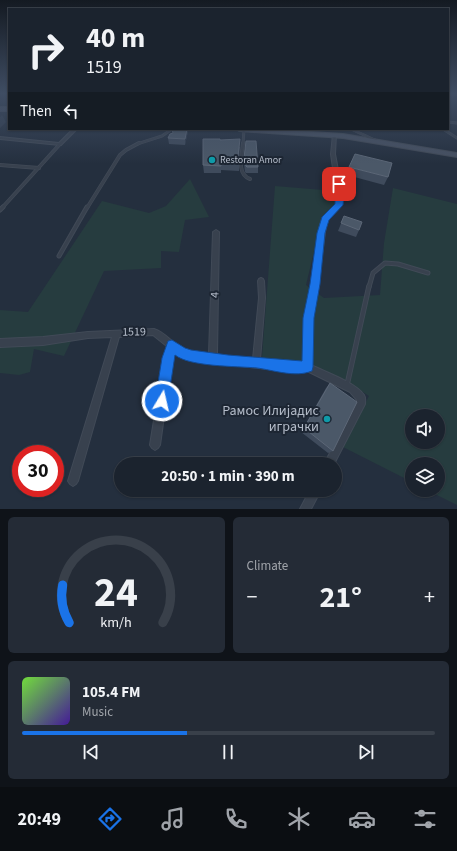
<!DOCTYPE html>
<html lang="en">
<head>
<meta charset="utf-8">
<style>
	:root { --surface:#1b232e; --page:#242b36; --text:#f1f3f6; --muted:#a0a4aa; --line:#39404a; --accent:#1a73e8 }
	body { margin:0; font-family:"Source Sans 3",sans-serif; background:var(--page); color:var(--text); height:100vh; display:flex; flex-direction:column; font-size:15px; white-space:nowrap }
	* { box-sizing:border-box; margin:0 }
	p { font-size:13px; color:var(--muted) }
	.icon { flex:none; width:22px; height:22px; fill:none; stroke:currentColor; stroke-width:2; stroke-linecap:round; stroke-linejoin:round }
	.map { position:relative; height:509px; overflow:hidden }
	.panel { display:flex; flex-direction:column; gap:8px; padding:8px; background:#0f1319; flex:1 }
	.panel>* { flex:none }
	.guide { position:absolute; left:8px; top:8px; width:441px; height:122px; border-radius:0px; box-shadow:0 1px 3px #0004,0 0 0 1px var(--line); background:#1b232e; color:var(--text); overflow:hidden }
	.buttons { position:absolute; left:405px; top:409px; display:grid; gap:8px }
	.buttons a { display:grid; place-items:center; width:40px; height:40px; border-radius:50%; background:var(--surface); box-shadow:0 1px 3px #0004,0 0 0 1px var(--line); font-size:20px }
	.speed { position:absolute; left:12px; top:445px; display:flex; gap:8px; font-size:20px; font-weight:700; text-align:center }
	.speed>* { display:grid; place-content:center; width:52px; height:52px; border-radius:50%; background:var(--surface); box-shadow:0 1px 3px #0004,0 0 0 1px var(--line); line-height:1 }
	.speed .limit { border:6px solid #d22; background:#fff; color:#111 }
	.pin { position:absolute; display:grid; place-items:center; width:34px; height:34px; color:#fff; margin:-17px; border-radius:8px; box-shadow:0 2px 6px #0006 }
	.me { position:absolute; width:44px; margin:-22px; rotate:9deg; stroke-linejoin:round; filter:drop-shadow(0 0 3px #0008) }
	.turn { display:flex; align-items:center; gap:14px; height:84px; padding:0 12px; font-size:18px }
	.turn .icon { width:52px; height:52px; stroke-width:2.5 }
	.turn b { display:block; font-size:28px; line-height:34px }
	.then { display:flex; align-items:center; height:38px; padding:0 12px; background:#0003; gap:8px; font-size:15px }
	.big { font-size:30px; font-weight:700; line-height:1.1 }
	.panel .card { flex:1; display:flex; flex-direction:column; justify-content:center; gap:6px; min-width:0; padding:0 14px; border-radius:6px; background:var(--page) }
	.panel .dial { align-items:center; gap:0 }
	.dial svg { height:104px; overflow:visible; fill:none; stroke:var(--line); stroke-width:7; stroke-linecap:round; text-anchor:middle }
	.dial text { fill:var(--text); stroke:none }
	.song { display:flex; align-items:center; gap:12px }
	.cover { width:48px; height:48px; border-radius:6px; background:linear-gradient(135deg,hsl(100 70% 55%),hsl(260 70% 35%)) }
	.played { height:4px; border-radius:2px; background:linear-gradient(90deg,var(--accent) 40%,var(--line) 40%) }
	.keys { display:flex; justify-content:space-around; direction:ltr }
	.heat { display:flex; justify-content:space-between; align-items:center; font-size:22px; direction:ltr }
	.panel .tiles { flex:1; display:grid; gap:8px; grid-template-columns:1fr 1fr }
	.card:last-child { grid-column:span 2 }
	.trip { position:absolute; left:114px; top:457px; width:228px; height:40px; border-radius:20px; background:var(--surface); box-shadow:0 1px 3px #0004,0 0 0 1px var(--line); font-weight:700; line-height:40px; text-align:center }
	.tabs { display:flex; height:64px; justify-content:space-around; align-items:center; background:#0b0e12; color:var(--muted) }
	.tabs .icon { width:28px; height:28px }
	.tabs .current { color:var(--accent) }
	.tabs b { font-size:18px; color:var(--text) }
	.map>svg:first-child { display:block }
	.green { fill:#263c3f; fill-rule:evenodd }
	.lines { fill:none; stroke-linecap:round; stroke-linejoin:round }
	.service-far3-casing { stroke:#414a57; stroke-width:3 }
	.service-far2-casing { stroke:#414a57; stroke-width:4 }
	.service-far1-casing { stroke:#414a57; stroke-width:5 }
	.service-casing { stroke:#414a57; stroke-width:5.5 }
	.minor-casing { stroke:#414a57; stroke-width:2 }
	.secondary-casing { stroke:#414a57; stroke-width:2 }
	.service-far3 { stroke:#38414e; stroke-width:2 }
	.service-far2 { stroke:#38414e; stroke-width:2.5 }
	.service-far1 { stroke:#38414e; stroke-width:3 }
	.service { stroke:#38414e; stroke-width:3.5 }
	.minor { fill:#38414e; fill-rule:evenodd }
	.secondary { fill:#465061; fill-rule:evenodd }
	.wall { fill:#3f4b5c }
	.shaded-wall { fill:#2f3b4b }
	.building { fill:#4b5868; stroke:#5c6777 }
	.route { fill:#1a73e8; stroke:#114b97 }
	.culture-dot { fill:#0f9aa8; stroke:#1d2633; stroke-width:1.5 }
	.labels { text-anchor:middle; dominant-baseline:central; stroke-width:4; stroke-linejoin:round; paint-order:stroke }
	.far-poi-label { font-size:10px; fill:#b4bcc9; stroke:#1d2633; text-anchor:start }
	.street-label { font-size:12px; fill:#b4bcc9; stroke:#1d2633 }
	.near-poi-label { font-size:14px; fill:#b4bcc9; stroke:#1d2633; text-anchor:end }
</style>
</head>
<body>
<div class="map">
<svg width="457" height="509" viewBox="0 0 457 509">
	<rect width="100%" height="100%" fill="#242f3e"/>
	<path class="green" d="M190,179l19,38 -24,3 -6,32 -18,-1v17l-57,3 -40,85 -30,-7 -4,23 -11,3 -19,-2v-63l28,2 74,-111 47,12 17,-7z
		M275,186l60,5v14l-16,26 -13,54 18,13 56,-3 4,-52 9,-55 64,16v301l-30,-15h11v-26h-26v18l-69,-35 26,-51 -21,-14 -86,-25zM412,416h26v26h-26z"/>
	<g class="lines">
		<defs>
			<path id="service-far3" d="M448,94h9
				M448,122l9,1
				M351,129l26,12
				M443,129l14,9
				M137,144l25,-8 10,-7
				M243,144l1,-15"/>
			<path id="service-far2" d="M243,143c-1,12 -7,31 7,36
				M0,165l39,3
				M2,208l58,-64
				M87,208l33,-53 6,-5 13,-7"/>
			<path id="service-far1" d="M0,210l3,-3
				M59,256l28,-49
				M369,287l4,-14 12,-10 13,1 30,9"/>
			<path id="service" d="M347,385l22,-99"/>
			<path id="minor" d="M73,129h4l-16,16h-1l-60,-6v-2l59,6z
				M333,134l3,1 -1,19 8,43 -1,8 -15,15 -1,5 -8,59 -6,34 -1,47c14,7 44,17 53,30 2,3 1,6 1,9l-31,60h-10l33,-61v-3l-7,-8 -43,-21h-21l-73,-8 -28,-5 -11,-6 -2,6 -12,87 -2,3 -3,2 -3,-2 -2,-3 14,-87 4,-11 -15,-12 -34,2 -41,144 -2,3 -3,2 -3,-2 -2,-3 44,-144 -24,1 -45,7 -43,2v-8l43,-2 45,-5 66,-3c12,4 19,15 29,20 8,4 18,4 26,5l4,-122 3,-2 3,2 -2,123 36,4 6,-61 -1,-17 1,-2 2,-1 2,1 1,2 1,17 -5,62 26,3h17l1,-45 8,-34 8,-59 3,-7 13,-14 1,-7 -6,-43z
				M310,490h11l-10,19h-11z"/>
			<path id="secondary" d="M0,107h9v4h-9z
				M236,129h30l77,5 114,19v4l-114,-19 -104,-7z"/>
		</defs>
		<use href="#service-far3" class="service-far3-casing"/>
		<use href="#service-far2" class="service-far2-casing"/>
		<use href="#service-far1" class="service-far1-casing"/>
		<use href="#service" class="service-casing"/>
		<use href="#minor" class="minor-casing"/>
		<use href="#secondary" class="secondary-casing"/>
		<use href="#service-far3" class="service-far3"/>
		<use href="#service-far2" class="service-far2"/>
		<use href="#service-far1" class="service-far1"/>
		<use href="#service" class="service"/>
		<use href="#minor" class="minor"/>
		<use href="#secondary" class="secondary"/>
	</g>
	<path class="wall" d="M172,129l16,2 -3,14 -16,-1 -1,-6 5,-5z
		M220,140l20,7 -1,11v13l-18,-1v3h-17l-1,-8z
		M244,158l14,9v6h-12l-1,-1 -1,-8z
		M349,167l39,10 -4,8 -37,-10z
		M344,216l15,14 -3,7 -18,-6z
		M330,383l3,68 -5,2 -27,-21 25,-44z"/>
	<path class="shaded-wall" d="M2,115l4,7 -6,6v-11z
		M187,129h1v2l-3,14v-6z"/>
	<path class="building" d="M172,129h15l-2,10 -17,-1 2,-4 3,-1z
		M203,139h17v1l20,-1 -2,17 1,7 -18,-1v4l-18,-1z
		M246,141h10l2,26h-11l-1,-1 -2,-8z
		M355,154l37,9 -4,14 -39,-10z
		M344,216l18,6 -3,8 -18,-7z
		M330,383l27,19 -24,49 -29,-23z"/>
	<linearGradient id="sky" x2="0" y2="1"><stop stop-color="#141a22"/><stop offset="0.57" stop-color="#3f4d63"/><stop offset="1" stop-color="#3f4d63" stop-opacity="0"/></linearGradient>
	<rect width="457" height="164" fill="url(#sky)"/>
	<path class="route" d="M339,182l3,2 2,12 -1,9 -14,15 -4,13 -5,51 -6,34 -1,49 -1,4c-17,7 -39,-1 -55,-3 -21,-2 -67,-1 -82,-13l-7,46 -2,5 -4,2 -5,-2 -2,-5 7,-43 6,-17 4,-1 13,8 6,2 37,5 74,6 1,-43 7,-34 7,-51 5,-16 13,-13v-20z"/>
	<g class="culture-dot">
		<circle cx="212" cy="160" r="4"/>
		<circle cx="327" cy="419" r="4"/>
	</g>
	<g class="labels">
		<g class="far-poi-label">
			<text x="220" y="160">Restoran Amor</text>
		</g>
		<g class="street-label">
			<text transform="translate(215 295) rotate(-89)">4</text>
			<text transform="translate(134 332) rotate(-1)">1519</text>
		</g>
		<g class="near-poi-label">
			<text x="319" y="411">Рамос Илијадис<tspan x="319" dy="16">играчки</tspan></text>
		</g>
	</g>
</svg>
<div class="buttons">
<a><svg class="icon" aria-label="sound" viewBox="0 0 24 24"><path d="M4 9h4l5-4v14l-5-4H4zM17 9q2 3 0 6"/></svg></a>
<a><svg class="icon" aria-label="layers" viewBox="0 0 24 24"><path d="M12 4l9 5-9 5-9-5zM3 14l9 5 9-5"/></svg></a>
</div>
<div class="speed"><div class="limit">30</div></div>
<div class="pin" style="left:339px;top:184px;background:#d93025"><svg class="icon" aria-label="arrive" viewBox="0 0 24 24"><path d="M6 21V4h12l-3 4 3 4H6"/></svg></div>
<svg class="me" style="left:162px;top:401px" viewBox="-20 -20 40 40"><circle r="17" fill="#1a73e8" stroke="#fff" stroke-width="3"/><path d="M0-11L8 9 0 5-8 9z" fill="#fff"/></svg>
<div class="trip">20:50 · 1 min · 390 m</div>
<div class="guide">
<div class="turn"><svg class="icon" aria-label="right" viewBox="0 0 24 24"><path d="M7 20v-9h11M14 6l5 5-5 5"/></svg><div><b>40 m</b>1519</div></div>
<div class="then">Then<svg class="icon" aria-label="left" viewBox="0 0 24 24"><path d="M17 20v-9H6M10 6l-5 5 5 5"/></svg></div>
</div>
</div>
<section class="panel">
<div class="tiles">
<div class="card dial"><svg viewBox="0 0 100 80">
<path d="M14 69A42 42 0 1 1 86 69"/>
<path d="M14 69A42 42 0 0 1 9 40" stroke="#1a73e8"/>
<text x="50" y="56" font-size="32" font-weight="700">24</text>
<text x="50" y="72" font-size="11">km/h</text>
</svg></div>
<div class="card"><p>Climate</p>
<div class="heat"><a>−</a><b class="big">21°</b><a>+</a></div>
</div>
<div class="card">
<div class="song"><i class="cover"></i><div><b>105.4 FM</b><p>Music</p></div></div>
<div class="played"></div>
<div class="keys"><svg class="icon" aria-label="previous" viewBox="0 0 24 24"><path d="M18 5L8 12l10 7zM5 5v14"/></svg><svg class="icon" aria-label="pause" viewBox="0 0 24 24"><path d="M8 5v14M16 5v14"/></svg><svg class="icon" aria-label="next" viewBox="0 0 24 24"><path d="M6 5l10 7-10 7zM19 5v14"/></svg></div>
</div>
</div>
</section>
<nav class="tabs">
<b>20:49</b>
<svg class="icon current" aria-label="directions" viewBox="0 0 24 24"><path d="M12 3l9 9-9 9-9-9zM9 14v-3h6M13 9l2 2-2 2"/></svg>
<svg class="icon" aria-label="music" viewBox="0 0 24 24"><path d="M9 18V5l10-2v13"/><circle cx="6" cy="18" r="3"/><circle cx="16" cy="16" r="3"/></svg>
<svg class="icon" aria-label="phone" viewBox="0 0 24 24"><path d="M5 4h4l2 5-3 2q2 4 5 5l2-3 5 2v4C11 20 4 13 5 4z"/></svg>
<svg class="icon" aria-label="climate" viewBox="0 0 24 24"><path d="M12 3v18M4 7l16 10M4 17L20 7"/></svg>
<svg class="icon" aria-label="car" viewBox="0 0 24 24"><path d="M5 17H2v-5l4-1 3-4h7l3 4 3 1v5h-3M9 17h6M6 11h13"/><circle cx="7" cy="17" r="2"/><circle cx="17" cy="17" r="2"/></svg>
<svg class="icon" aria-label="filters" viewBox="0 0 24 24"><path d="M4 7h16M4 17h16"/><circle cx="9" cy="7" r="2"/><circle cx="15" cy="17" r="2"/></svg>
</nav>
</body>
</html>
